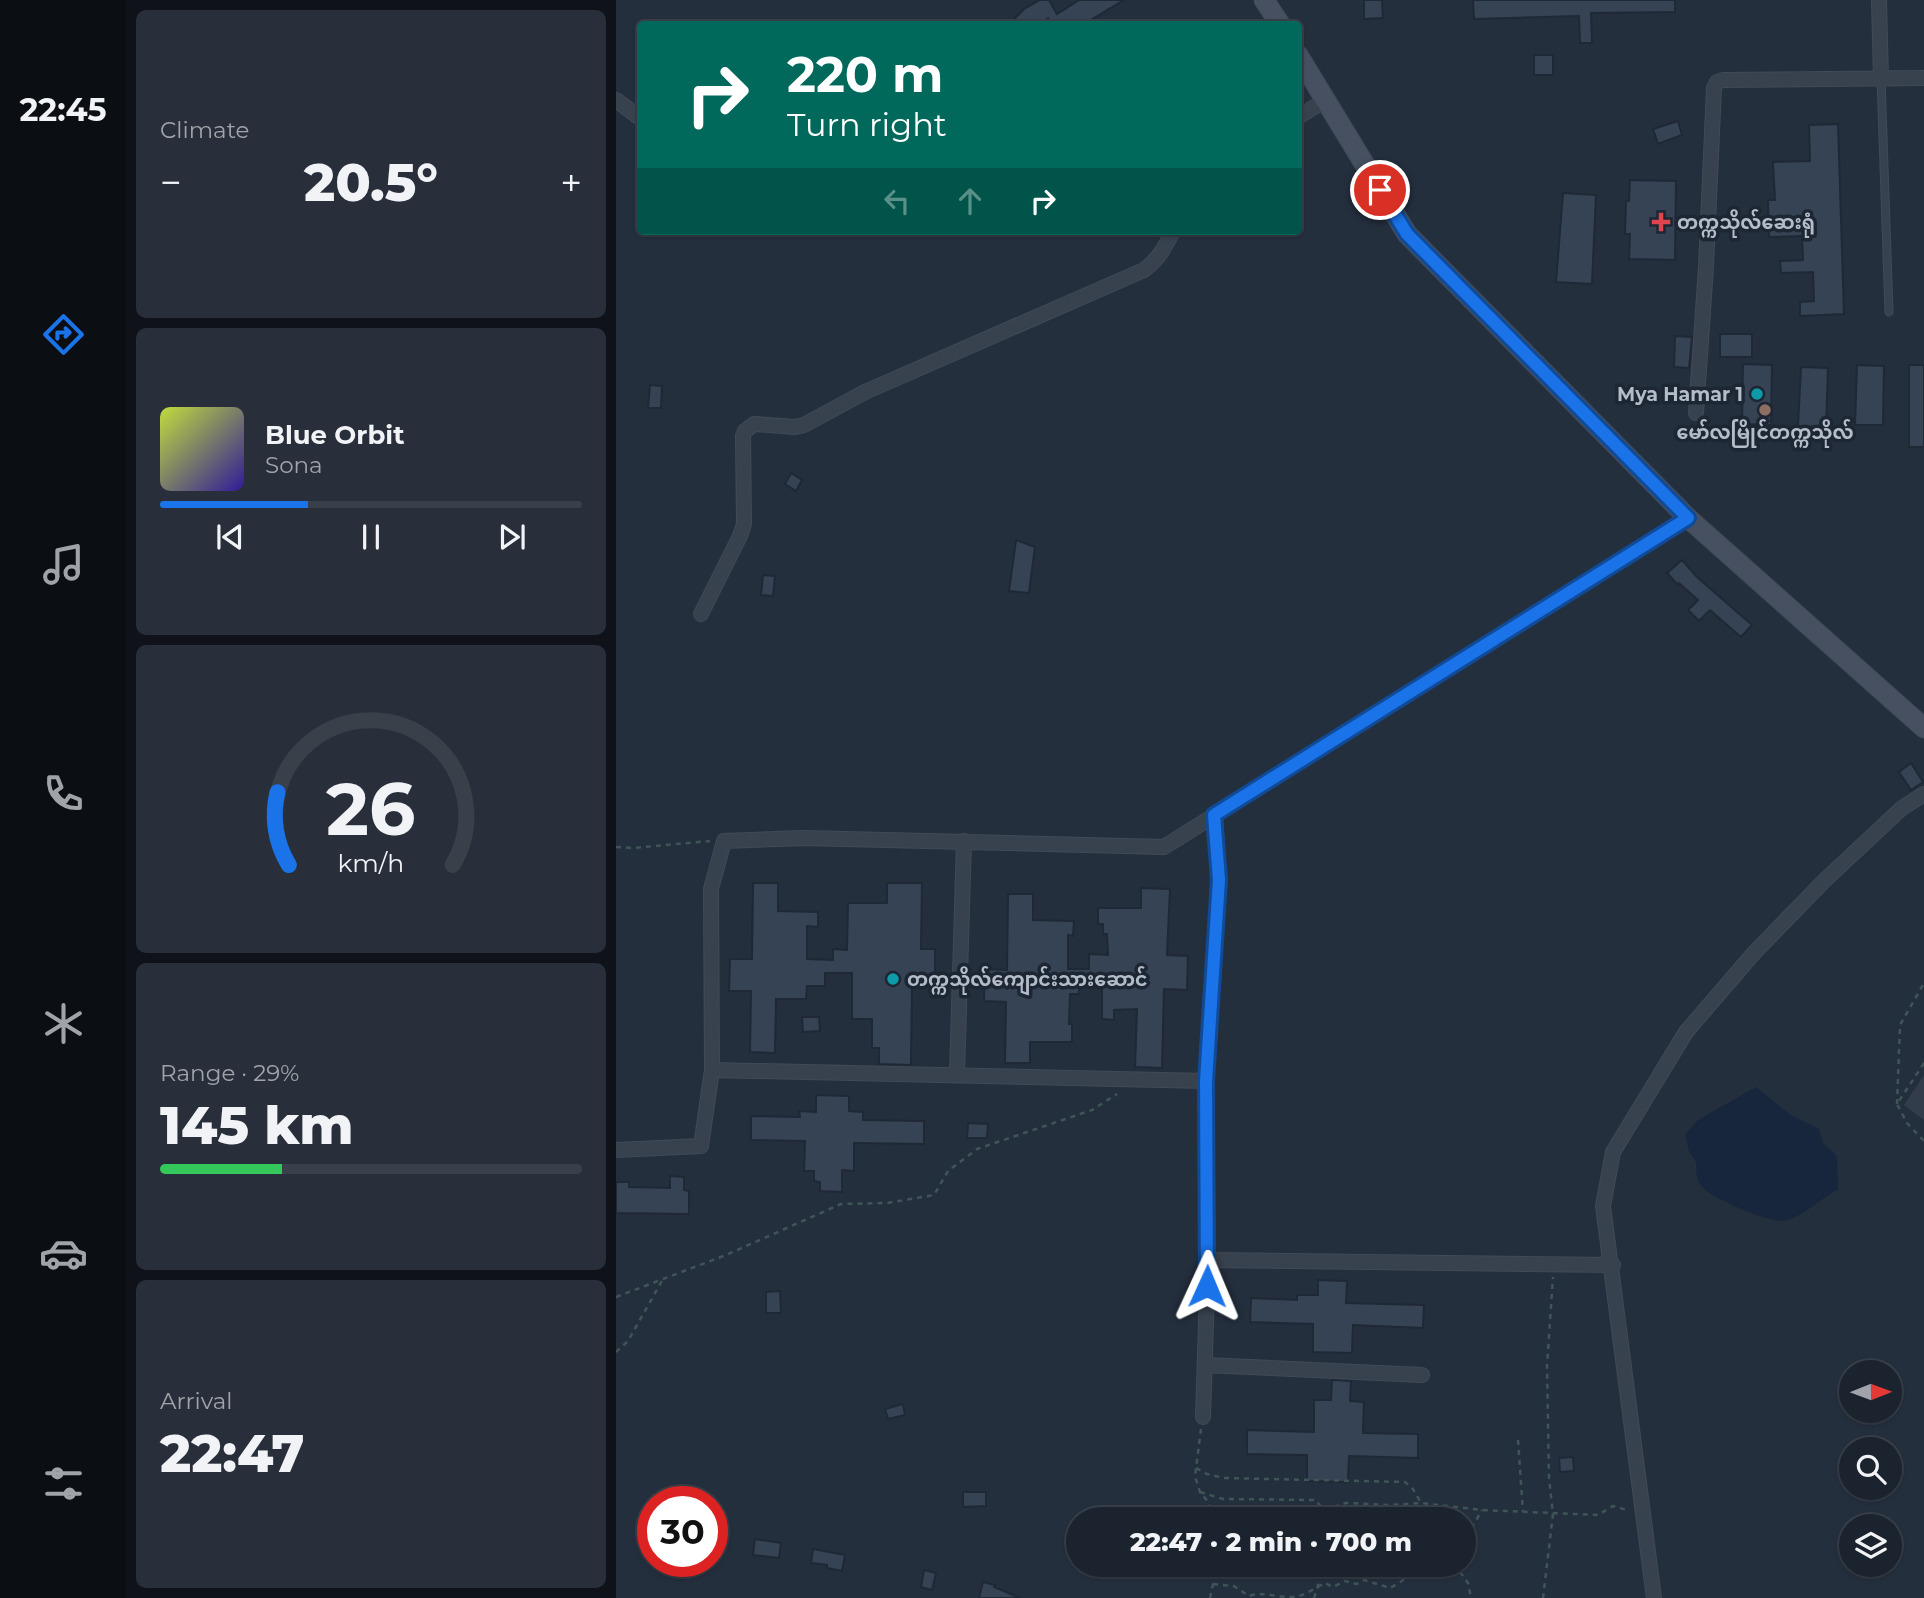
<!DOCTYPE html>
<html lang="en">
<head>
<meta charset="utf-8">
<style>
	:root { --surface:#1b232e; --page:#282f3a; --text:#f1f3f6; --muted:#a0a4aa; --line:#39404a; --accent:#1a73e8 }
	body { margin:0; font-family:Montserrat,"Noto Sans Myanmar",sans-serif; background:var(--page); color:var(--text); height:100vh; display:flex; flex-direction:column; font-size:26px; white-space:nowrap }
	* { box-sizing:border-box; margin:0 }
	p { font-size:23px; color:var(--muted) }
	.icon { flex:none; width:38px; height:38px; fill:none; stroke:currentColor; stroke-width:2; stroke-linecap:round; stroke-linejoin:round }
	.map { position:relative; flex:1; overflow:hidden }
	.details { display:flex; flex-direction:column; gap:10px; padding:10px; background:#0f1319; width:490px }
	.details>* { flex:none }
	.banner { position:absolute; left:21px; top:21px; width:665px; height:214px; border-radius:7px; box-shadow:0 2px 5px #0004,0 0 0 2px var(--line); background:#00695c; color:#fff; overflow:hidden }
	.needle { width:46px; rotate:89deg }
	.buttons { position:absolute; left:1223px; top:1360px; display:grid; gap:14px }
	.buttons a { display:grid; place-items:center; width:63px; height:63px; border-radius:50%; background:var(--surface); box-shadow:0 2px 5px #0004,0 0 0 2px var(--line); font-size:35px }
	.speed { position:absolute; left:21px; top:1486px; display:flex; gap:14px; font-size:35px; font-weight:700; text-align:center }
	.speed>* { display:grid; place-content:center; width:91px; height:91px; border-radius:50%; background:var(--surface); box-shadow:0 2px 5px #0004,0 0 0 2px var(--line); line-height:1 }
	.speed .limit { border:10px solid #d22; background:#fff; color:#111 }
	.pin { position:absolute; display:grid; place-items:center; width:60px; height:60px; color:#fff; margin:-30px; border:4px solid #fff; border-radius:50%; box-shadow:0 2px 7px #0007 }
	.me { position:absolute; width:77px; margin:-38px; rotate:1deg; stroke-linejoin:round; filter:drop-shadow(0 0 5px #0008) }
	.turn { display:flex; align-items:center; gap:24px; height:147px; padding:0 35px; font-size:32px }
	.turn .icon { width:91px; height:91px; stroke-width:2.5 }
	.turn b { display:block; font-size:49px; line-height:60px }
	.lanes { display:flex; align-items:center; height:66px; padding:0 35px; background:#0003; justify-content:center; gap:35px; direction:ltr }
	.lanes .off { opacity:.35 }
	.big { font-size:52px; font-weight:800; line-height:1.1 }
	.details .card { flex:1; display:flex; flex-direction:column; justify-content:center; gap:10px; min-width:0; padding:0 24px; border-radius:10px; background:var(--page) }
	.details .dial { align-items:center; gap:0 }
	.dial svg { height:182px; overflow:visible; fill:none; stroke:var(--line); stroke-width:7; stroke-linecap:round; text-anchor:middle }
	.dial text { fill:var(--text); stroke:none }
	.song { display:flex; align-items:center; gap:21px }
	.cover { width:84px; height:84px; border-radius:10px; background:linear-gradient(135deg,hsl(70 70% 55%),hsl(250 70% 35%)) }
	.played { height:7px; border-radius:4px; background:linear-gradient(90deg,var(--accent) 35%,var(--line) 35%) }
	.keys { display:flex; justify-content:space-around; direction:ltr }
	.heat { display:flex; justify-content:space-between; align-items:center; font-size:38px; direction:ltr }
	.charge { height:10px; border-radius:5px; background:linear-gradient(90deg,#34c759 29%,var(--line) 0) }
	.trip { position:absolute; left:450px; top:1507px; width:410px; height:70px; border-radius:35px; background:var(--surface); box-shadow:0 2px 5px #0004,0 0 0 2px var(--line); font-weight:800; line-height:70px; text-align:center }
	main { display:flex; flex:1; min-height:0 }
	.tab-bar { display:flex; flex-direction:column; width:126px; justify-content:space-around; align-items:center; background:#0b0e12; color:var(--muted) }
	.tab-bar .icon { width:49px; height:49px }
	.tab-bar .selected { color:var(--accent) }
	.tab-bar b { font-size:32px; color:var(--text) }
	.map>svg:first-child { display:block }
	.airport { fill:#323c4b }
	.water { fill:#17263c }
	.building { fill:#364354; stroke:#1f2835; stroke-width:2 }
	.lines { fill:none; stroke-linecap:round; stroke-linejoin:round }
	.lane-casing { stroke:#414a57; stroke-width:9 }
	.street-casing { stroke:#414a57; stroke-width:16 }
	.secondary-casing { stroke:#414a57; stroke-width:21 }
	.path { stroke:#3f5557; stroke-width:2.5; stroke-dasharray:5 5; stroke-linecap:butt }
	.lane { stroke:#38414e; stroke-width:7 }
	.street { stroke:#38414e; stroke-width:14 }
	.secondary { stroke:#465061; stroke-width:19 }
	.route-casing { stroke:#114b97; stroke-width:18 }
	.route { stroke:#1a73e8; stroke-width:12 }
	.health-dot { fill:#e0444e; stroke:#1d2633; stroke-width:2.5 }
	.culture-dot { fill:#0f9aa8; stroke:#1d2633; stroke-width:2.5 }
	.education-dot { fill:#8d6e63; stroke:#1d2633; stroke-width:2.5 }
	.labels { text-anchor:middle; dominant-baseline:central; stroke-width:7; stroke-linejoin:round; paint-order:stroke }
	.poi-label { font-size:19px; font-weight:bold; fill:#b4bcc9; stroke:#1d2633; text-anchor:start }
</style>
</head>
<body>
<main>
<nav class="tab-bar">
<b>22:45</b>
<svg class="icon selected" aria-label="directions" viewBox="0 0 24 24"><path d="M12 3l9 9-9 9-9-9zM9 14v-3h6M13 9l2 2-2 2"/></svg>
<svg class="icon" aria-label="music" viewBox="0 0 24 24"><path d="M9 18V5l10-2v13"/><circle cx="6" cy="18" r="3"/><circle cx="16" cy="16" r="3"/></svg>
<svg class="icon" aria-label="phone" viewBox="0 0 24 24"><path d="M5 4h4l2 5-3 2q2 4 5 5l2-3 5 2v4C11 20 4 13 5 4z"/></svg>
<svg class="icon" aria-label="climate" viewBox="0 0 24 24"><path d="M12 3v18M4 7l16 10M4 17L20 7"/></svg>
<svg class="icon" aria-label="car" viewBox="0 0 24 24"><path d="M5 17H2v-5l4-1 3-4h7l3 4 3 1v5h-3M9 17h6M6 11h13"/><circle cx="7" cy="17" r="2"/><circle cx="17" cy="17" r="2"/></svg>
<svg class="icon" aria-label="filters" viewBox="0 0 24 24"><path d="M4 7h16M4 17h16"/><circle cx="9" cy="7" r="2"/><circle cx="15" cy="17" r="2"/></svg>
</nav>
<section class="details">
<div class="card"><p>Climate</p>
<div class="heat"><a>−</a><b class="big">20.5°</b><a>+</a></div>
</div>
<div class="card">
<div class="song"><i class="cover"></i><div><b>Blue Orbit</b><p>Sona</p></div></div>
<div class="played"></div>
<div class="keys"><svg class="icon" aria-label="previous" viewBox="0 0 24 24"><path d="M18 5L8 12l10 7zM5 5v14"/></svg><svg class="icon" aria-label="pause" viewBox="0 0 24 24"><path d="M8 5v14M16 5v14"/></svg><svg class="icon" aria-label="next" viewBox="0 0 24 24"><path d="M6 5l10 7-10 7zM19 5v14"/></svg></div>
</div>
<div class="card dial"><svg viewBox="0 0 100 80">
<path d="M14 69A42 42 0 1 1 86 69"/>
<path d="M14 69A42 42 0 0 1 9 37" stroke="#1a73e8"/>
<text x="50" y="56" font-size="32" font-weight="700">26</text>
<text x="50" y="72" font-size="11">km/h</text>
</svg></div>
<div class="card"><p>Range · 29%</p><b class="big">145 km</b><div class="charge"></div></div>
<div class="card"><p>Arrival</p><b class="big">22:47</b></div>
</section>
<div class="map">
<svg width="1308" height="1598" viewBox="0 0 1308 1598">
	<rect width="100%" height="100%" fill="#242f3e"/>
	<path class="airport" d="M1308,1075v45l-20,-15z"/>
	<path class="water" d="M1140,1087l36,29 27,13 4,14 14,13 1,34c-16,7 -40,31 -56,31 -14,1 -71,-23 -80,-34 -6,-7 -6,-16 -6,-25l-7,-10 -4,-18 13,-14z"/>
	<path class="building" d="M424,0h9l8,14 22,-14h45l-40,24h-45l10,-6 -11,6h-19l-4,-6 9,-9z
		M748,0h18l1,18 -19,1z
		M857,0h202v12l-84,1 1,30h-12l-1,-27 -105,3z
		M918,55h19v20h-19z
		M1062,121l4,14 -24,9 -5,-15z
		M1222,124l6,190 -44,2v-14l14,-1 -1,-29 -32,1 -1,-12 23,-1 -1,-24 -33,1 -1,-37h7l-2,-38 37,-1 -1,-36z
		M1014,180l46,1 -1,79 -46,-1 1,-25h-5l1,-33h3z
		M947,193l33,2 -4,89 -36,-2z
		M1104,334h32v23h-32z
		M1059,336l17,1 -3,31 -15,-1z
		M1127,364l29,1 -1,60 -29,-1z
		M1241,365l27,1 -1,59h-28z
		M1293,365h15v82h-15z
		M1185,367l27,1 -2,59 -28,-1z
		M34,385l12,1 -1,22h-13z
		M175,473l11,7 -6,11 -11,-7z
		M400,540l19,7 -6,46 -20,-2z
		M1066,560l15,17 55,48 -11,12 -31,-27 -11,11 -11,-11 10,-10 -19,-17 -1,2 -11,-12z
		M147,575l12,1 -2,20 -12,-1z
		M1295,763l12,19 -12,8 -12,-18z
		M137,883h25v28l40,1v15l-11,-1v33l26,1v-11l14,1 1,-47h39v-20h35l-1,66h14v35h-23l-1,81 -32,-1v-16h-7v-29h-20v-46h-27v13h-18l-1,13h-30l-1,54 -25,-1 1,-61h-22l1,-32h22z
		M525,888l29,1 -3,66 21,1 -1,34 -23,-1 -2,79 -27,-1 2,-58 -23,1v10l-12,-1v-39h-22l-1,14h-9l-1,30h3v18h-42v21h-25l1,-61 -22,-1 1,-32 22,1 1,-76h25v26l41,1 -1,15 -5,-1v34h21v-15l19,1 -1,-21h-4v-10h-5v-16h43z
		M186,1017h17l1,14 -17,1z
		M200,1095l33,1v15l14,1v8l61,1v23l-70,-1v28l-12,-1v22l-22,-1v-9l-6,-1v-10h-10l1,-30 -54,-1v-24l49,1 -1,-6 17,1z
		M352,1123l20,1 -1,14h-20z
		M54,1176l14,1v13l5,1v23l-73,-1v-31h13v5l41,1z
		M702,1280l29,1 -1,22 78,2 -1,23 -70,-3 -1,28 -39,-1v-28l-63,-2 1,-24 46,2v-5h21z
		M164,1291l1,22h-15v-21z
		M716,1380l19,1 -1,20 14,1 -1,31 55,1v24l-69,-2 -1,26 -41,-1v-26l-60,-1v-24l67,2v-32h17z
		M287,1404l2,11 -17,4 -3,-10z
		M957,1457l1,14 -14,1 -1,-14z
		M347,1492h23v14l-23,1z
		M139,1539l26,4 -2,15 -26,-3z
		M197,1549l32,6 -3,16 -15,-3v-3l-16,-2z
		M308,1570l12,3 -4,17 -11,-3z
		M367,1582l12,3 -1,2 26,11h-41z"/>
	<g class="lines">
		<defs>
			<path id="lane" d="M1265,79l8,233"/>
			<path id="street" d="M1263,0l2,79
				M0,100l24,18
				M682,117l28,-17
				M1080,413l10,-146 8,-179 3,-6 6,-2 201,-2
				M85,614l39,-78 4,-12 -1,-88 2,-5 9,-7 41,3 9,-2 61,-33 279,-122c14,-10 21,-23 29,-39
				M599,815l4,65 -13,201 2,179 405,5
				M96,1070l494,11
				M341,1074l7,-233
				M0,1150l85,-4 11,-76 -1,-181 13,-48 80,-3 360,9 524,-329
				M589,1365l217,10
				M587,1417l5,-157
				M1038,1598l-51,-392 10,-54 73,-120 68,-79 71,-73 77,-72 22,-14"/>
			<path id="secondary" d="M648,0l16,24
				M682,55l109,179 281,284 236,210"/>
		</defs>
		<use href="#lane" class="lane-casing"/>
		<use href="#street" class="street-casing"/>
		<use href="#secondary" class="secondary-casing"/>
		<path class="path" d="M0,847l17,1 77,-7
			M1308,1063l-27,41 10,19 17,18
			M1281,1104l3,-79 24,-42
			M0,1297l110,-42 115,-51 46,-1 47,-8 14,-24 29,-22 115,-39 25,-16
			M0,1352l12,-11 35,-62
			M585,1429l-6,47 5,16 9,11 1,16
			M902,1440l5,72
			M580,1468l11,6 17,4 181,4 8,7 8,14 61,7 116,5 15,-9 14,4
			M584,1492l23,7 92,1 9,10 22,-7 45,2 30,-2
			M707,1519l1,-9
			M847,1534l11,-10 8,-14
			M838,1564l14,19 3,15
			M597,1584l21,2 15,10c14,-5 29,2 45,1 10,-1 21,-9 31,-14l8,4 12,-6 12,3 7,-4 26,8 12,-7 8,-10 28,-1 13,-6
			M594,1598l3,-14 -2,-20
			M698,1598l4,-12 1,-22
			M927,1598l10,-84 -4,-36 -2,-112 6,-89"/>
		<use href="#lane" class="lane"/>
		<use href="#street" class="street"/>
		<use href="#secondary" class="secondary"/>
	</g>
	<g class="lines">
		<defs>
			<path id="route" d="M591,1286l-1,-205 13,-201 -5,-65 474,-297 -281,-284 -27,-44"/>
		</defs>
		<use href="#route" class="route-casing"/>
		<use href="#route" class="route"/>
	</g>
	<path class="health-dot" d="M1041.5 211.5h7v7h7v7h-7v7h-7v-7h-7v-7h7z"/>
	<g class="culture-dot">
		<circle cx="1141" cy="394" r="7"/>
		<circle cx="277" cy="979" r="7"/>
	</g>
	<circle class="education-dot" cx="1149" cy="410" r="7"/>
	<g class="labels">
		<g class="poi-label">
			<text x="1061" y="222">တက္ကသိုလ်ဆေးရုံ</text>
			<text x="1127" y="394" text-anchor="end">Mya Hamar 1</text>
			<text x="1149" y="432" text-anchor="middle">မော်လမြိုင်တက္ကသိုလ်</text>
			<text x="291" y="979">တက္ကသိုလ်ကျောင်းသားဆောင်</text>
		</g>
	</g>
</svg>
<div class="buttons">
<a><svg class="needle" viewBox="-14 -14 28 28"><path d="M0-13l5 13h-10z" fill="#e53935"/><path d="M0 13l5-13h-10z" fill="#a0a4aa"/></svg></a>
<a><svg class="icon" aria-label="search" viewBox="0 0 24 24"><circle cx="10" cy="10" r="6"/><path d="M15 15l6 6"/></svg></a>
<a><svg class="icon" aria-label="layers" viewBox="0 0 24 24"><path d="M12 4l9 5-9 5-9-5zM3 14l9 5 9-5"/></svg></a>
</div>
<div class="speed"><div class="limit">30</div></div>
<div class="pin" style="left:764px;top:190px;background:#d93025"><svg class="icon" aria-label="arrive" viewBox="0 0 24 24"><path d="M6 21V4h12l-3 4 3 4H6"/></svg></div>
<svg class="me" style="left:591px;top:1286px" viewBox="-20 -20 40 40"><path d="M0-17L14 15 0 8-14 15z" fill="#1a73e8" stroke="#fff" stroke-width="4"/></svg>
<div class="trip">22:47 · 2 min · 700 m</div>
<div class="banner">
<div class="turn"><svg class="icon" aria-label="right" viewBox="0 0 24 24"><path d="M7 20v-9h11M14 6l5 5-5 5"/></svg><div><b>220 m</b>Turn right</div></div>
<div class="lanes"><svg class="icon off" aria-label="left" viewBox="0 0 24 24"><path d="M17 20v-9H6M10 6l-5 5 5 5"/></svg><svg class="icon off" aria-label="ahead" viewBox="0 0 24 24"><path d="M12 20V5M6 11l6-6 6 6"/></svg><svg class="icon" aria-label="right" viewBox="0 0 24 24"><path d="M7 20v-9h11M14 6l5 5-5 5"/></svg></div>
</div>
</div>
</main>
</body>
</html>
